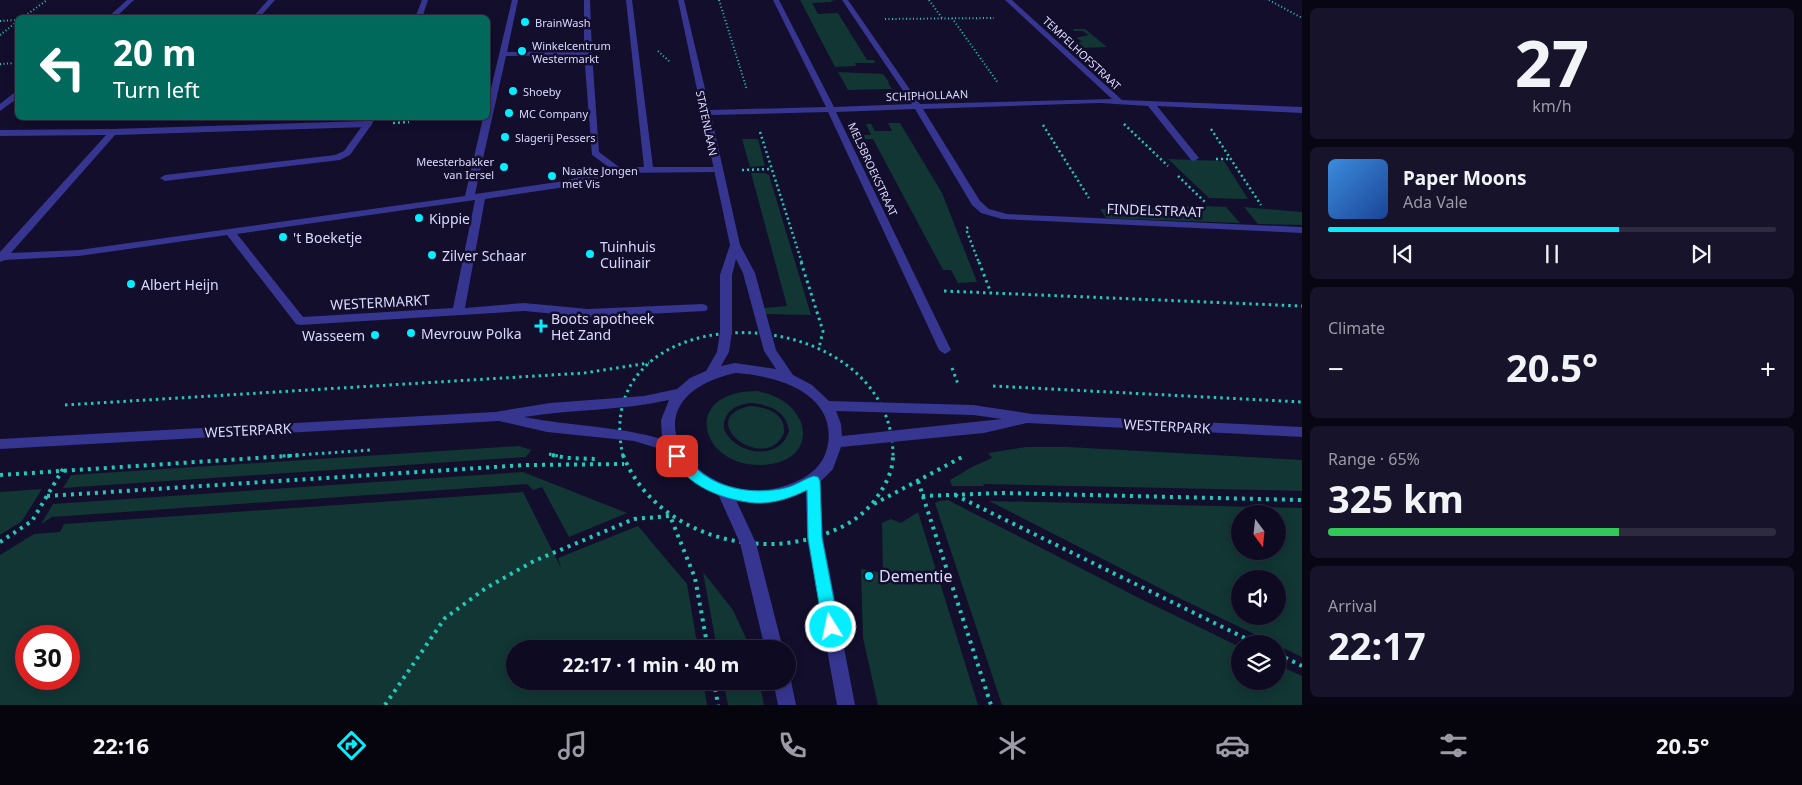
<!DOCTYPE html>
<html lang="en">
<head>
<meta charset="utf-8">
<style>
	:root { --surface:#0e0a21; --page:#17132a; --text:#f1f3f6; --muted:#9b9aa5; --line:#2e2b3f; --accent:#05edff }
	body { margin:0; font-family:"Noto Sans",sans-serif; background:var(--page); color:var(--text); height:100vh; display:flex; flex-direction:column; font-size:19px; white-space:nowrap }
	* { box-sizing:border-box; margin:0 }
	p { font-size:16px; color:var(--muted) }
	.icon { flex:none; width:28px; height:28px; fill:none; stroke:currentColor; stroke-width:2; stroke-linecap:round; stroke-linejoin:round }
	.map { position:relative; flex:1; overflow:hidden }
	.drawer { display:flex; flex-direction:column; gap:8px; padding:8px; background:#080612; width:500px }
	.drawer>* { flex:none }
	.top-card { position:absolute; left:15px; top:15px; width:475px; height:105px; border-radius:8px; box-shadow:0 2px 12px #0003,0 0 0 1px var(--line); background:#00695c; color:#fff; overflow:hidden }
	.needle { width:32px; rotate:165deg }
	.tools { position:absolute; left:1231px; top:505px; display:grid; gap:10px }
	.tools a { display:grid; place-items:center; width:55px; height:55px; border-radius:50%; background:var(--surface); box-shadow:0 2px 12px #0003,0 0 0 1px var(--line); font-size:25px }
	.speed { position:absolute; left:15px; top:625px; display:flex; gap:10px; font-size:25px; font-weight:700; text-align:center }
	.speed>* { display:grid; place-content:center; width:65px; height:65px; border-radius:50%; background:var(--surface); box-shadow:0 2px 12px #0003,0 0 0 1px var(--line); line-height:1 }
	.speed .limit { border:8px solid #d22; background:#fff; color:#111 }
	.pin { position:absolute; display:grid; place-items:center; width:42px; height:42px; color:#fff; margin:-21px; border-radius:10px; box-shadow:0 2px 8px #0006 }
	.me { position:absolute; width:55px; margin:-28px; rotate:350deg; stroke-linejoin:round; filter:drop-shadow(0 0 4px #0008) }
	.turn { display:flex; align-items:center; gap:18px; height:105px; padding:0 15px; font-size:22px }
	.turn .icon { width:65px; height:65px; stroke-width:2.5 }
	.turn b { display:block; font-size:35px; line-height:42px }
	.big { font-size:38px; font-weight:700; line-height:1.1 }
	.drawer .tile { flex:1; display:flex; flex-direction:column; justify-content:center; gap:8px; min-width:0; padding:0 18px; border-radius:8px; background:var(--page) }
	.drawer .dial { align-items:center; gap:0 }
	.dial b { font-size:65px; line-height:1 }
	.song { display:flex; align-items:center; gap:15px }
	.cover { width:60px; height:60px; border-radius:8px; background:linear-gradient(135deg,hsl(210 70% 55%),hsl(220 70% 35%)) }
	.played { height:5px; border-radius:2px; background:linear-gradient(90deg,var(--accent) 65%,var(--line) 65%) }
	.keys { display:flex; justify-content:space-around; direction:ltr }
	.heat { display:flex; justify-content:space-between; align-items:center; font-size:28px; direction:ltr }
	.charge { height:8px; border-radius:4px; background:linear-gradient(90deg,#34c759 65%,var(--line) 0) }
	.trip { position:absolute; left:506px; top:640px; width:290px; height:50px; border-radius:25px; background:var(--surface); box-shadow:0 2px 12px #0003,0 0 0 1px var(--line); font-weight:700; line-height:50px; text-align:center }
	.dock { display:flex; height:80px; justify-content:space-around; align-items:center; background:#06040d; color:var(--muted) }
	.dock .icon { width:35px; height:35px }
	.dock .active { color:var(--accent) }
	.dock b { font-size:22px; color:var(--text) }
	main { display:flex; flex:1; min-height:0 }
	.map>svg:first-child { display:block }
	.green { fill:#113634; fill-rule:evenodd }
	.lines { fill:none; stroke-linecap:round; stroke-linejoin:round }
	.path-far3 { stroke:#24c8b9; stroke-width:2; stroke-dasharray:1 2.5; stroke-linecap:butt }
	.path-far2 { stroke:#24c8b9; stroke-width:2.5; stroke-dasharray:2 3; stroke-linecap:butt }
	.path-far1 { stroke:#24c8b9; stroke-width:3; stroke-dasharray:2.5 4; stroke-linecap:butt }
	.path { stroke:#24c8b9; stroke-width:4; stroke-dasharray:3 5; stroke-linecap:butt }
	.lane { fill:#36358f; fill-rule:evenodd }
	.street { fill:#36358f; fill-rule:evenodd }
	.route { fill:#05edff; stroke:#039aa6 }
	.poi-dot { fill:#05edff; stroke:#120e2c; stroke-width:2 }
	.labels { text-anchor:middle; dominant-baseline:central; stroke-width:5; stroke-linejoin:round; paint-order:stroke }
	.far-poi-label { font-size:11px; fill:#dcd9ff; stroke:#120e2c; text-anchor:start }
	.far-street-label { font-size:11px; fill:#dcd9ff; stroke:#120e2c }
	.street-label { font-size:14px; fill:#dcd9ff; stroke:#120e2c }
	.poi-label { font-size:14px; fill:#dcd9ff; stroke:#120e2c; text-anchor:start }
	.near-poi-label { font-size:16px; fill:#dcd9ff; stroke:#120e2c; text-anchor:start }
</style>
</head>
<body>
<main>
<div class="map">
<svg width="1302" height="705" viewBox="0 0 1302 705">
	<rect width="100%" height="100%" fill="#120e2c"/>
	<path class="green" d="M800,0h36l-5,1 1,1 -20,1 6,11 20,-1 29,47h7l1,3h-20l1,3 -21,1z
		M1073,29h12l22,18 -26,1 -6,-6h8l-7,-4 12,-3 -5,-4h-9z
		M838,72l45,2 6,8 -1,1 4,6 -44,1z
		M888,123h12l42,70 35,89 -19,1 -7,-13h-8l-70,-131h-18l-7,-15 7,11h16l-5,-11h5l4,7h17z
		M742,139h16l7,27 -15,1z
		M1168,159l56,2 24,38 -39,-1z
		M751,173h14l4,2 42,140 -45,-1 -2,-6 23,-2z
		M1204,206l22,1 14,16 -134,-5 -6,-9z
		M1244,207l58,5v13l-44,-1z
		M757,391c58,11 63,72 5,74 -63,2 -82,-74 -5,-74zM750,403c18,1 37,8 39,28 -9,31 -54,24 -65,-2 -1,-17 11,-24 26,-26z
		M750,406c16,1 36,7 34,27 -19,43 -92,-15 -34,-27z
		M519,446l12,4 -5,7 -463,31 8,-13z
		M1025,447h43l234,13v31l-319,-7 1,2h-32l-2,-6 22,-13 20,-9 -4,-5z
		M523,472l104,41 -58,24 -27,-50 -9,3 -6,-6 -475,33 -11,7 12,-20z
		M42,489l-20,32 -22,14v-43z
		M523,492l38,76 -3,-10 80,-32 49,58 11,65h-183v32h188l4,24h-707v-150l34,-21 26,-2 4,-8zM26,636h43v43h-43z
		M948,500l189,97 103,50v34h38v-16l24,11v29h-300l-67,-202 4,-2z
		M989,501l313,7v149l-121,-58zM1240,514h38v37h-38zM1240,579h38v37h-38z
		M918,512l60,193h-100l-15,-67 -2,-69 22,4 -1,-50 9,-4 10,4z
		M703,572l30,38 18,39h-34z
		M723,681h36l5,24h-36z"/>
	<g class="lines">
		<path class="path-far3" d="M719,0l28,90
			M929,0l13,18
			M1269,0l33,18
			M22,18l25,-18
			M952,18l46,65
			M885,19l109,-1
			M0,21l18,-1
			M0,35l18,-14
			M658,51l12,11
			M0,64l18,-1"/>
		<path class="path-far2" d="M393,123l16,-1
			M1124,124l44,42
			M1043,125l46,73
			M1211,129l50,76
			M760,132l42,131
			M1216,159h14
			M742,170l30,-1
			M1178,176l28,27
			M968,227l-2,2 13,34"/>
		<path class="path-far1" d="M801,262l22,69 -4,17
			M979,262l12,31
			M944,291l358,15
			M952,368l6,16
			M993,386l309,16
			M65,405l519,-32 65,-10
			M549,454l9,2
			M283,456l88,-6
			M623,456c-38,-167 270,-162 270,0"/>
		<path class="path" d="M552,455l15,3 30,1
			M623,455c29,75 126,106 199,80 21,-7 39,-17 53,-35 10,-14 18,-28 18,-45
			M0,475l302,-20
			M918,481l73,224
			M955,495l302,149
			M47,496l479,-31 98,-1
			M922,496l80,-3 300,7
			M874,504l90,-48
			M0,542l32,-21 31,-52
			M1278,654l24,12
			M714,681l4,24
			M385,705l60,-87 41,-30 48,-27 100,-42 36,-3 25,62 13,71"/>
		<path class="lane" d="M268,0h7l-16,18h-7z
			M584,0h6l2,53 7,99 20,15h25l-18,-167h6l21,167h64l5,3 -2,2 -103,1 -25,-18 -8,-102z
			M368,121l4,3 -22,31 -10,5 -175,21 -5,-3 5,-3 170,-20 9,-4 21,-29z"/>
		<path class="street" d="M127,0h7l-19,18h-8z
			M422,0h6l-6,18h-7z
			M512,0h6l-11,52 81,-1 4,2 -4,2 -82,1 -31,138 89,-13 53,-14 5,3 -2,2 -55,15 -80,12 -20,109 59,-5 64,6 114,-5 4,1 2,3 -2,3 -118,6 -64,-6 -224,14 -4,-1 -69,-89 -148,21 -74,4 -5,2v-10l106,-117 -106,1v-6l113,-1 252,-8 2,-3h8l-4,8 -3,1 -253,8 -104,118 68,-3 386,-54 18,-78h5v-17zM475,200l-22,108 -150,9 -66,-83z
			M678,0h6l26,110 116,-3 -53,-107h6l55,107 78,-3 -70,-104h6l72,104 192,-5 -107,-99h7l110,100 180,7v6l-145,-7 42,52 -5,3 -3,-1 -43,-54 -48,-3 -177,6 57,92 9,8 18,5 295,13v6l-300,-14 -21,-6 -9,-8 -57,-96 -79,3 115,238 -6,4 -6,-4 -111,-238 -117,3 29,130 15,28 21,77 17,25 19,10 17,16 144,4 59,9 270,13v10l-275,-14 -43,10 -143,14 -8,22 -13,13 3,56 32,167h-18l-30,-167 -1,-47c-22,9 -47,16 -70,9l20,43 27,106h-18l-25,-106 -22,-49 -20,-10 -16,-12 -15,-21 -33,-10 -87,-9 -48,-11 -499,28v-10l495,-27 55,-9 94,-7 33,-7 13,-11 16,-7 11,-19 3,-20v-57l10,-30zM736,259l7,14 21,78 12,18 -41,-6 -14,3 8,-14 3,-20v-57zM735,373c39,2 101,19 93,71 -2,12 -8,23 -20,31 -93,59 -204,-72 -73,-102zM669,400l-8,20 1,19c-45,-13 -92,-13 -138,-22 48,-8 97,-6 145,-17zM836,411l137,4 29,4 -160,17 -1,-12z
			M15,92h3v6l-18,13v-7z
			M788,674l3,7 5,24h-18l-5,-24h15z"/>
	</g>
	<path class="route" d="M677,451c6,2 20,20 29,25 22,15 54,18 79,12 10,-2 19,-9 29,-12l4,1 2,4 2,57 17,89 -2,6 -6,2 -5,-2 -3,-6 -15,-89 -1,-48c-16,8 -34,14 -52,13 -32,-3 -69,-17 -84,-47l2,-4z"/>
	<g class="poi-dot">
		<circle cx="525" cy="22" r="5"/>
		<circle cx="522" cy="51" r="5"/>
		<circle cx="513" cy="91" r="5"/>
		<circle cx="509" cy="113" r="5"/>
		<circle cx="505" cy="137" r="5"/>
		<circle cx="504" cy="167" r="5"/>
		<circle cx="552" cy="176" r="5"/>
		<circle cx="419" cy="218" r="5"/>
		<circle cx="283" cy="237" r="5"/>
		<circle cx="590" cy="254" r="5"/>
		<circle cx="432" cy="255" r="5"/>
		<circle cx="131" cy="284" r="5"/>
		<path d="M538.5 318.5h5v5h5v5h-5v5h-5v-5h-5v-5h5z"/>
		<circle cx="411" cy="333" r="5"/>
		<circle cx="375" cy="335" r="5"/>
		<circle cx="869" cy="576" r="5"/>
	</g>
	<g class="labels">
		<g class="far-poi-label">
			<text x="535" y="22">BrainWash</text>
			<text x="532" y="45">Winkelcentrum<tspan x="532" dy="13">Westermarkt</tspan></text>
			<text x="523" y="91">Shoeby</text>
			<text x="519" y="113">MC Company</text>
			<text x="515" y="137">Slagerij Pessers</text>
			<text x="494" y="161" text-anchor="end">Meesterbakker<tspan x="494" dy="13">van Iersel</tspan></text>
			<text x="562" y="170">Naakte Jongen<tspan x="562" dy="13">met Vis</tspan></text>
		</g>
		<g class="far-street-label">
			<text transform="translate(1082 53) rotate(43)">TEMPELHOFSTRAAT</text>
			<text transform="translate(927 95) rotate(-2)">SCHIPHOLLAAN</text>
			<text transform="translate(707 123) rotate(78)">STATENLAAN</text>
			<text transform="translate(873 169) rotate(65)">MELSBROEKSTRAAT</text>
		</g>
		<g class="street-label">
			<text transform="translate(1155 210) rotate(2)">FINDELSTRAAT</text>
			<text transform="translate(380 302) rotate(-3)">WESTERMARKT</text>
			<text transform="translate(1167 426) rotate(3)">WESTERPARK</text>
			<text transform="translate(248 430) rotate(-3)">WESTERPARK</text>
		</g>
		<g class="poi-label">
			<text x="429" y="218">Kippie</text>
			<text x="293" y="237">'t Boeketje</text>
			<text x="600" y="246">Tuinhuis<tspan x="600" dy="16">Culinair</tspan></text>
			<text x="442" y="255">Zilver Schaar</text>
			<text x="141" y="284">Albert Heijn</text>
			<text x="551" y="318">Boots apotheek<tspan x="551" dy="16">Het Zand</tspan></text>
			<text x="421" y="333">Mevrouw Polka</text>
			<text x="365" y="335" text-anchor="end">Wasseem</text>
		</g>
		<g class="near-poi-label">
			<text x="879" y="576">Dementie</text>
		</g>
	</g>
</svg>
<div class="tools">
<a><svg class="needle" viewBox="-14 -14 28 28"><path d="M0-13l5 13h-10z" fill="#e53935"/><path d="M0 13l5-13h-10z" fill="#9b9aa5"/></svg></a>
<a><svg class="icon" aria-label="sound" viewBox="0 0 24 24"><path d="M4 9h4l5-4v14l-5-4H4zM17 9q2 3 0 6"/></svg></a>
<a><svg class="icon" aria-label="layers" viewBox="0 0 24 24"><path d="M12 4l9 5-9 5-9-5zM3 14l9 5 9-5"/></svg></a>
</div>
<div class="speed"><div class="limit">30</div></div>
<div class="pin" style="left:677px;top:456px;background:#d93025"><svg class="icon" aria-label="arrive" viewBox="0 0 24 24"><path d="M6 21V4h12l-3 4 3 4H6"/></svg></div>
<svg class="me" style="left:831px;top:627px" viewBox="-20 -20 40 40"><circle r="17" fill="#05edff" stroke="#fff" stroke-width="3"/><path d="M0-11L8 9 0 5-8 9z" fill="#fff"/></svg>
<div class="trip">22:17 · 1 min · 40 m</div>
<div class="top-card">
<div class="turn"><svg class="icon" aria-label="left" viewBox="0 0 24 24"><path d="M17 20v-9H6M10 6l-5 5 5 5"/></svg><div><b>20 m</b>Turn left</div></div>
</div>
</div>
<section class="drawer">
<div class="tile dial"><b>27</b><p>km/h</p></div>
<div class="tile">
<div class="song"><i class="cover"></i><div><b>Paper Moons</b><p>Ada Vale</p></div></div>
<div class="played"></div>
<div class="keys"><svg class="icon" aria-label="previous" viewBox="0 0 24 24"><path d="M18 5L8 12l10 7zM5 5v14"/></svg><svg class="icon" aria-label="pause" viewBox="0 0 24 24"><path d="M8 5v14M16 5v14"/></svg><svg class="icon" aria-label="next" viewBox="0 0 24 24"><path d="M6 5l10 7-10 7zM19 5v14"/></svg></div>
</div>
<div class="tile"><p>Climate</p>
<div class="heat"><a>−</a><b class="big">20.5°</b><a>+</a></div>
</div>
<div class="tile"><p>Range · 65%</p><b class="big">325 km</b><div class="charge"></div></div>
<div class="tile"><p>Arrival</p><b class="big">22:17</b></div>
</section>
</main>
<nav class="dock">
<b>22:16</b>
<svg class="icon active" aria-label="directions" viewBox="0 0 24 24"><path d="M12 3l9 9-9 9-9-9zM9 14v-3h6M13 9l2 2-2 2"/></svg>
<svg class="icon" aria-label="music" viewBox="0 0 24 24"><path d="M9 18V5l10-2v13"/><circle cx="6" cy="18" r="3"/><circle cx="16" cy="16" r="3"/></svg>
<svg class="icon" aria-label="phone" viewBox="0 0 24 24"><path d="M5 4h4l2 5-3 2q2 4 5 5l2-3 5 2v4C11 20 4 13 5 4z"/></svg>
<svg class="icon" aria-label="climate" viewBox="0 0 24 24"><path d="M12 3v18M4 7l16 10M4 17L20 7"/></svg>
<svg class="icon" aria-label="car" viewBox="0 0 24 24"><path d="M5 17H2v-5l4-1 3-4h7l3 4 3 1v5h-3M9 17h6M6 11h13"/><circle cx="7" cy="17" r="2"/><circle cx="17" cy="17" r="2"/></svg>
<svg class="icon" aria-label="filters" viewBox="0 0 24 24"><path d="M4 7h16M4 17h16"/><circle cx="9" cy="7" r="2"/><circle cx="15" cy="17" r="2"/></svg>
<b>20.5°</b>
</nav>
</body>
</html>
